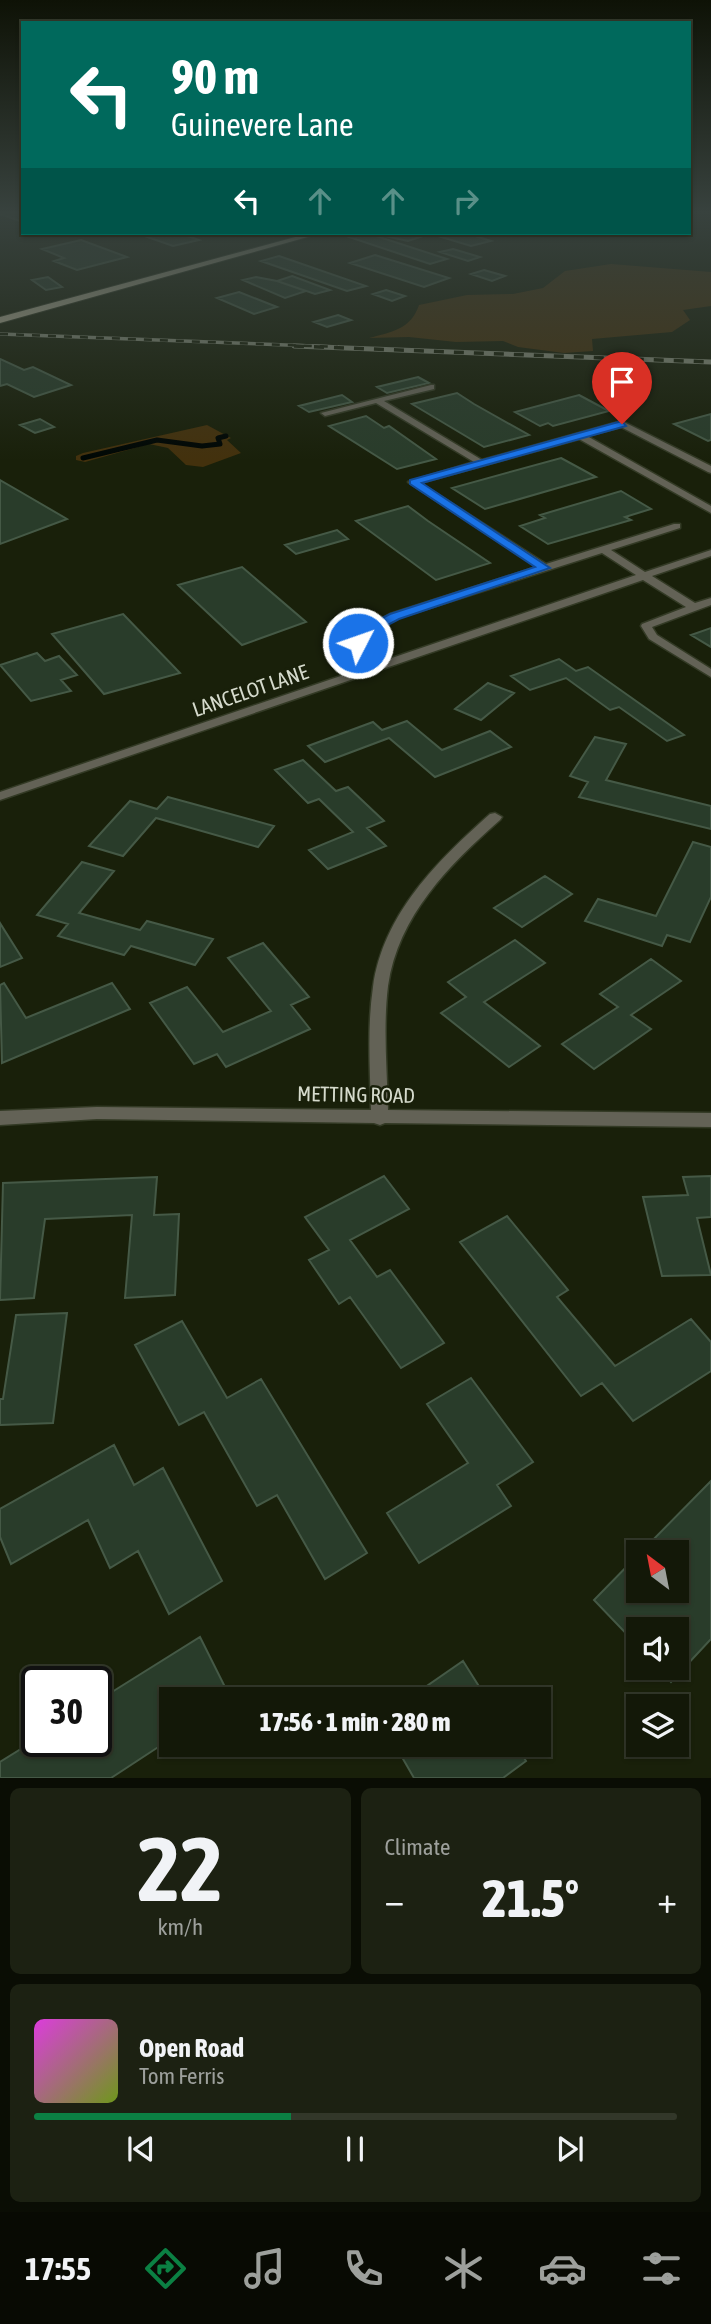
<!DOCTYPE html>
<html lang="en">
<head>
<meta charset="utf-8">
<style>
	:root { --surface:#131808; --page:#1c2112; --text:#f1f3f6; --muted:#9da09c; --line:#323729; --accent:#0b8043 }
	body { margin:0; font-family:"Asap Condensed",sans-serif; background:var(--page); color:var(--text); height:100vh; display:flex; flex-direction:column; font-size:26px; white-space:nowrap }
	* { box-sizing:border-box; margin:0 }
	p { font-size:23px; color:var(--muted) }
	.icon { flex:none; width:38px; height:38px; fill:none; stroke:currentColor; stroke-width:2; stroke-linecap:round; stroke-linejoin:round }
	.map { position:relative; height:1778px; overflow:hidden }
	.side { display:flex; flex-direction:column; gap:10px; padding:10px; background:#0a0d04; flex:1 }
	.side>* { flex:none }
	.banner { position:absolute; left:21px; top:21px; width:670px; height:214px; border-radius:0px; box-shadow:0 2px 5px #0004,0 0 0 2px var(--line); background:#00695c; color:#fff; overflow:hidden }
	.needle { width:46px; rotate:328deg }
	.controls { position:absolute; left:626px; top:1540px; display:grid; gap:14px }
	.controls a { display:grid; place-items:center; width:63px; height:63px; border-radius:0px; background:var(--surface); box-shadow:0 2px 5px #0004,0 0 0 2px var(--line); font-size:35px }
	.speed { position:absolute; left:21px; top:1666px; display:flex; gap:14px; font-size:35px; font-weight:700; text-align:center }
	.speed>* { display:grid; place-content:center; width:91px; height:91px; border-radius:50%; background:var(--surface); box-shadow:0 2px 5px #0004,0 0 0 2px var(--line); line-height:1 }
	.speed .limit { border:4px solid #111; border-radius:10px; background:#fff; color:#111 }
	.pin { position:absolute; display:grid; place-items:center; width:60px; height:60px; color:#fff; margin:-72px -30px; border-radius:50% 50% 50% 0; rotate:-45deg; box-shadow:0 0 7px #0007 }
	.pin .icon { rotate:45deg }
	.me { position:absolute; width:77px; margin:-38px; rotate:49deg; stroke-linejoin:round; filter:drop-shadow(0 0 5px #0008) }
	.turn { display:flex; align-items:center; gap:24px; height:147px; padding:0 35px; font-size:32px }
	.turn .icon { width:91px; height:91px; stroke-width:2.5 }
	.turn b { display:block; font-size:49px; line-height:60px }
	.lanes { display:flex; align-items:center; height:66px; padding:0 35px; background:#0003; justify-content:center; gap:35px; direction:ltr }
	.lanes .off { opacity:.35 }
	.big { font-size:52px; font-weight:800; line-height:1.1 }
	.side .card { flex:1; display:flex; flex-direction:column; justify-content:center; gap:10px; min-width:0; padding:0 24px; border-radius:10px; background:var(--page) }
	.side .dial { align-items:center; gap:0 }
	.dial b { font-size:91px; line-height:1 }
	.song { display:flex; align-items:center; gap:21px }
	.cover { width:84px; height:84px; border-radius:10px; background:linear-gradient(135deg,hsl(300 70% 55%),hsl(80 70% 35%)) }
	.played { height:7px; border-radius:4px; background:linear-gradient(90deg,var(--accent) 40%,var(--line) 40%) }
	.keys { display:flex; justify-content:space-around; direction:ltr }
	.heat { display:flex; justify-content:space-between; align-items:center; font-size:38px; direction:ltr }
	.side .tiles { flex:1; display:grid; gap:10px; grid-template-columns:1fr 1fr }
	.card:last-child { grid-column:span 2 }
	.trip { position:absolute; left:159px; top:1687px; width:392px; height:70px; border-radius:0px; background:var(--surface); box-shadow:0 2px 5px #0004,0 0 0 2px var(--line); font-weight:800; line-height:70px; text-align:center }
	.tabs { display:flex; height:112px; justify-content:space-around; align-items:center; background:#080a03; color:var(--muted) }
	.tabs .icon { width:49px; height:49px }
	.tabs .active { color:var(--accent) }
	.tabs b { font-size:32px; color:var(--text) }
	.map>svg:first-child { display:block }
	.green { fill:#43310d }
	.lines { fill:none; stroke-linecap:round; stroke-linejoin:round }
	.stream { stroke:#000704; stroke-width:5 }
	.building { fill:#293c2a; stroke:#455946; stroke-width:2 }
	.street-casing { stroke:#333a25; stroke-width:3 }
	.primary-casing { stroke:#333a25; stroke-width:2 }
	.street { fill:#636256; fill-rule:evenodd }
	.primary { fill:#aba890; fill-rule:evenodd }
	.rail-far1-casing { stroke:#7e8472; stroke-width:3.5 }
	.rail-casing { stroke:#7e8472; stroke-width:5 }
	.rail-far1 { stroke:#19200a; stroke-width:2.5; stroke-dasharray:8; stroke-linecap:butt }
	.rail { stroke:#19200a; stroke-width:3.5; stroke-dasharray:10; stroke-linecap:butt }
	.route { fill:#1a73e8; stroke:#114b97; stroke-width:2 }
	.labels { text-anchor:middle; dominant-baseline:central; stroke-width:5; stroke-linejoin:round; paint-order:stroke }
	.street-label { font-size:21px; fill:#d5dacc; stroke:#19200a }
</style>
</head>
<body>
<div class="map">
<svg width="711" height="1778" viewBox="0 0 711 1778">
	<rect width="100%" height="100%" fill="#19200a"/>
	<path class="green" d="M611,264l100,8v34l-28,4 7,10 -18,12 -80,7 1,12 -29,2 -46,-6 -15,-6 -47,1 -47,-5 -40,1c23,-6 42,-9 50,-33l48,-10 46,-1 30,-6 22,-17z
		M207,425l24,13 -4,2 14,13 -38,14 -17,-2 -18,-17 -19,-4 -64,18 -9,-2v-4l7,-3z"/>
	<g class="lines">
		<path class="stream" d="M83,458l74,-18 45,6 18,-2 -2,-6 8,-2"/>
	</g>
	<path class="building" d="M0,212h23v10l-23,-8z
		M136,233h43l20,7 -26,6z
		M367,233l80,26 -17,5 -81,-27z
		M397,233h15l11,3 -15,5 -23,-5z
		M428,233h38l25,8 -20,5z
		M81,240l46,17 -50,13 -23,-9 10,-3 -22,-9z
		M453,249l27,8 -12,4 -28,-9z
		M375,255l74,23 -25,9 -74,-24z
		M279,256l87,30 -19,5 -86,-30z
		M484,270l21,6 -13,5 -21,-7z
		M292,276l38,14 -15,4 -38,-13z
		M48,277l14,10 -16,3 -14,-10z
		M256,277l21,4 29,10 -21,7 -42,-18z
		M386,290l19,6 -13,5 -19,-7z
		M239,292l38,15 -23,7 -37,-16z
		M338,315l13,5 -24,7 -13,-5z
		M0,359l24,11 9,-3 38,18 -37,12 -27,-13 -7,2z
		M418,377l11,6 -42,10 -10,-6z
		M457,393l17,11 55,31 -45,12 -72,-43z
		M342,395l10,7 -43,10 -10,-6z
		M579,395l30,16 -56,15 -5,-3 -8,3 -25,-14z
		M711,414v26l-3,1 -34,-17z
		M366,416l18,12 5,-2 47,33 -39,10 -68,-43z
		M40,419l14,8 -19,6 -15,-8z
		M561,458l35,19 -111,32 -33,-21z
		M0,480l19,11 48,28 -67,25z
		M621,491l30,18 -26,8 6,3 -83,24 -28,-18 25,-8 -5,-3z
		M408,506l20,15 62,42 -54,17 -80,-59z
		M337,530l11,9 -52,15 -11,-9z
		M242,567l64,55 -64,23 -64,-60z
		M123,614l57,59 -76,21 -52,-60z
		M711,628v19l-20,-12z
		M37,653l8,8 14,-5 18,19 -16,5 10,11 -40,10 -31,-36z
		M559,659l17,12 12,-4 96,68 -17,6 -48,-34 -9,3 -44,-32 -36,12 -19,-14z
		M488,683l26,10 -33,27 -26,-11z
		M407,721l35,29 48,-19 21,16 -76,30 -46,-39 -64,24 -17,-16 65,-24 9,8z
		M595,737l31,7 -20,36 105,26v23l-132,-32 9,-15 -18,-6z
		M303,760l33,31 12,-4 36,34 -17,7 19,18 -58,23 -19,-19 44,-18 -34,-33 -11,4 -33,-33z
		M168,797l106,29 -16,21 -102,-29 -33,38 -34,-10 41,-45 27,8z
		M693,842l18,5v50l-21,45 -23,-7 -5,11 -77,-25 13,-22 58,17z
		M82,862l32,9 -35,42 61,17 7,-9 66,18 -18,26 -64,-19 -7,9 -66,-19 10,-12 -31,-9z
		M545,876l27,18 -50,33 -28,-19z
		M0,923l22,35 -22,9z
		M515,940l30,23 -61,39 56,44 -31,21 -68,-54 25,-16 -18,-15z
		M263,943l46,54 -18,8 19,24 -84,38 -9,-13 -23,10 -44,-61 37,-16 36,45 48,-21 -43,-53z
		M651,959l30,22 -50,34 20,14 -57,40 -32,-25 56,-37 -18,-13z
		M4,983l22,35 86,-35 18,26 -128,54 -2,-78z
		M384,1176l25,33 -59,31 27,37 13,-7 54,73 -43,25 -51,-71 -11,7 -30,-44 20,-10 -24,-33z
		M711,1176v41l-14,1 14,57 -49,1 -19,-79 45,-2 -5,-18z
		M157,1177l-3,38 25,-1 -4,81 -50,3 7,-83 -87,4 -11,79 -34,2 3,-117z
		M507,1216l61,74 -11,7 58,69 76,-47 20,23v29l-78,50 -31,-38 -21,13 -121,-154z
		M67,1313l-14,110 -53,2v-26h3l13,-84z
		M182,1321l45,77 34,-19 106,174 -42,26 -48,-84 -20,11 -53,-94 -25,13 -44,-80z
		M471,1378l62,84 -36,23 14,21 -92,57 -32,-50 81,-50 -41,-59z
		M114,1445l20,40 29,-17 59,113 -53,33 -31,-63 -28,17 -22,-48 -77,44 -11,-27v-28z
		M711,1481v158l-40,43 -13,-14h19v-39h-38v18l-45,-47 45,-46v37h38v-39h-36z
		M200,1637l31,62h-59v39l-61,40h-111v-16l37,-23 59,2v-39z
		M463,1661l24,38h-79z
		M395,1745h121l10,16 -23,17h-89z"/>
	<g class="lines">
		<defs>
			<path id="street" d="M431,385h3v4l-50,12 98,59 140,-39 89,45v7l-3,-1 -87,-45 -34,9 124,70v7l-132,-74 -159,44 126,81 128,-40h6v4l-69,22 34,22 66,-22v6l-59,20 43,27 16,-5v7l-59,22 5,8 54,34v8l-62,-38 -8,-13 1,-2 44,-17 -43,-27 -643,220v-8l373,-127 -21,-22 3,-10 35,-19 147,-47 -129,-85 66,-20 -98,-59 -51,13 -4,-3zM602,553l34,22 -253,86 -19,-19v-5l34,-19z
				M495,813l7,4 -2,3c-51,45 -102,96 -112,166 -5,41 -1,83 0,124l323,3v14l-326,-4 -5,2 -6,-2 -277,-4 -97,6v-14l97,-4 274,3c-1,-41 -4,-82 2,-123 10,-73 65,-127 117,-173z"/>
			<path id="primary" d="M310,233h12l-322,90v-6z"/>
		</defs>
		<use href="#street" class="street-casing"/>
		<use href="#primary" class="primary-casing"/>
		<use href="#street" class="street"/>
		<use href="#primary" class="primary"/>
		<defs>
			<path id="rail-far1" d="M0,334l338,13"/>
			<path id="rail" d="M294,346l417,16"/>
		</defs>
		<use href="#rail-far1" class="rail-far1-casing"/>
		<use href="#rail" class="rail-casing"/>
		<use href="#rail-far1" class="rail-far1"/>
		<use href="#rail" class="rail"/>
	</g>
	<linearGradient id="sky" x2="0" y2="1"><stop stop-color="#0e1206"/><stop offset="0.46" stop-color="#38423e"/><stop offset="1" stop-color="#38423e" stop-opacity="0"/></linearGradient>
	<rect width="711" height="461" fill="url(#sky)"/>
	<path class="route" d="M622,421l4,5 -204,57 128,85 -151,51 -34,18 -3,9h-9l2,-14 35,-18 145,-47 -125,-83v-4z"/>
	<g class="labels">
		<g class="street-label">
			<text transform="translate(250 690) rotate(-19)">LANCELOT LANE</text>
			<text transform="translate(356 1094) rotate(1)">METTING ROAD</text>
		</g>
	</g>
</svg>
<div class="controls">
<a><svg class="needle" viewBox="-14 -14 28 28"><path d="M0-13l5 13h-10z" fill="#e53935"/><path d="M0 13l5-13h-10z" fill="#9da09c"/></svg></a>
<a><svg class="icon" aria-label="sound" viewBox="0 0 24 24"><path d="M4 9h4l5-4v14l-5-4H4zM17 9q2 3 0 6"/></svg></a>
<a><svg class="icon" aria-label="layers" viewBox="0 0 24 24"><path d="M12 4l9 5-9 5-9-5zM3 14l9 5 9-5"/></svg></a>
</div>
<div class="speed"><div class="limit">30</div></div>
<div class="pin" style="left:622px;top:424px;background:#d93025"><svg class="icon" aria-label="arrive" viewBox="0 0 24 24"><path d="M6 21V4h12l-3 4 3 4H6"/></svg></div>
<svg class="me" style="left:358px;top:643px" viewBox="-20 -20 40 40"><circle r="17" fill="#1a73e8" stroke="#fff" stroke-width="3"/><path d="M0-11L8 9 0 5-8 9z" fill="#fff"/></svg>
<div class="trip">17:56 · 1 min · 280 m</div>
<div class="banner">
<div class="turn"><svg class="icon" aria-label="left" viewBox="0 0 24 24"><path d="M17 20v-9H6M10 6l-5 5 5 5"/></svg><div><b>90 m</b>Guinevere Lane</div></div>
<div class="lanes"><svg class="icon" aria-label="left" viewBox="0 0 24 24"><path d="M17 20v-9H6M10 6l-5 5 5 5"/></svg><svg class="icon off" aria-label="ahead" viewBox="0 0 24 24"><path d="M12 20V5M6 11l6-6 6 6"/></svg><svg class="icon off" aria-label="ahead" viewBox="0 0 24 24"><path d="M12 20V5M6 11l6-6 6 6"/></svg><svg class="icon off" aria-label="right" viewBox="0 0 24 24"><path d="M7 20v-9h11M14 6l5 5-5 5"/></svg></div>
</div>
</div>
<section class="side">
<div class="tiles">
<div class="card dial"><b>22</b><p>km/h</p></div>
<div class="card"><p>Climate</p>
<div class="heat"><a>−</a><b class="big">21.5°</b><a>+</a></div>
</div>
<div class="card">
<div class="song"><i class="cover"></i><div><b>Open Road</b><p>Tom Ferris</p></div></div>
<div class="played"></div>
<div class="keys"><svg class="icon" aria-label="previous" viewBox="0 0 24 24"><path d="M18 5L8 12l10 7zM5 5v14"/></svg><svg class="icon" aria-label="pause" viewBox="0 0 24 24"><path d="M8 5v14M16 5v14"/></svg><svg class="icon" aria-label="next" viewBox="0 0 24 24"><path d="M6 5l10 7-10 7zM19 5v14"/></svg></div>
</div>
</div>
</section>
<nav class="tabs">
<b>17:55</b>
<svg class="icon active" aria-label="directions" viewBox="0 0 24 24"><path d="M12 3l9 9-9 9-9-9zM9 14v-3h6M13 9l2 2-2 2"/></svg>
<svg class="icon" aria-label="music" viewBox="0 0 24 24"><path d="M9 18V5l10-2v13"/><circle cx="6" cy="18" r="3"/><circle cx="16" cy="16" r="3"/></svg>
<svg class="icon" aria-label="phone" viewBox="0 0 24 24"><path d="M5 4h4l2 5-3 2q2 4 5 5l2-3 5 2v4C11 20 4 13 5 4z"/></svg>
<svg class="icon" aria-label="climate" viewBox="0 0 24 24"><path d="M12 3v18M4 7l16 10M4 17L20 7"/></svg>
<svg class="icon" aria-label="car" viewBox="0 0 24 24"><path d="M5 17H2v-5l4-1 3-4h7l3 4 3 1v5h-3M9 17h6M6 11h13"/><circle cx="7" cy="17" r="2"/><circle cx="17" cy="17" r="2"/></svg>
<svg class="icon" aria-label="filters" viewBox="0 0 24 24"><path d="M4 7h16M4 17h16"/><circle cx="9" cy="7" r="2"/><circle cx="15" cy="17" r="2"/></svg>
</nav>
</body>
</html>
